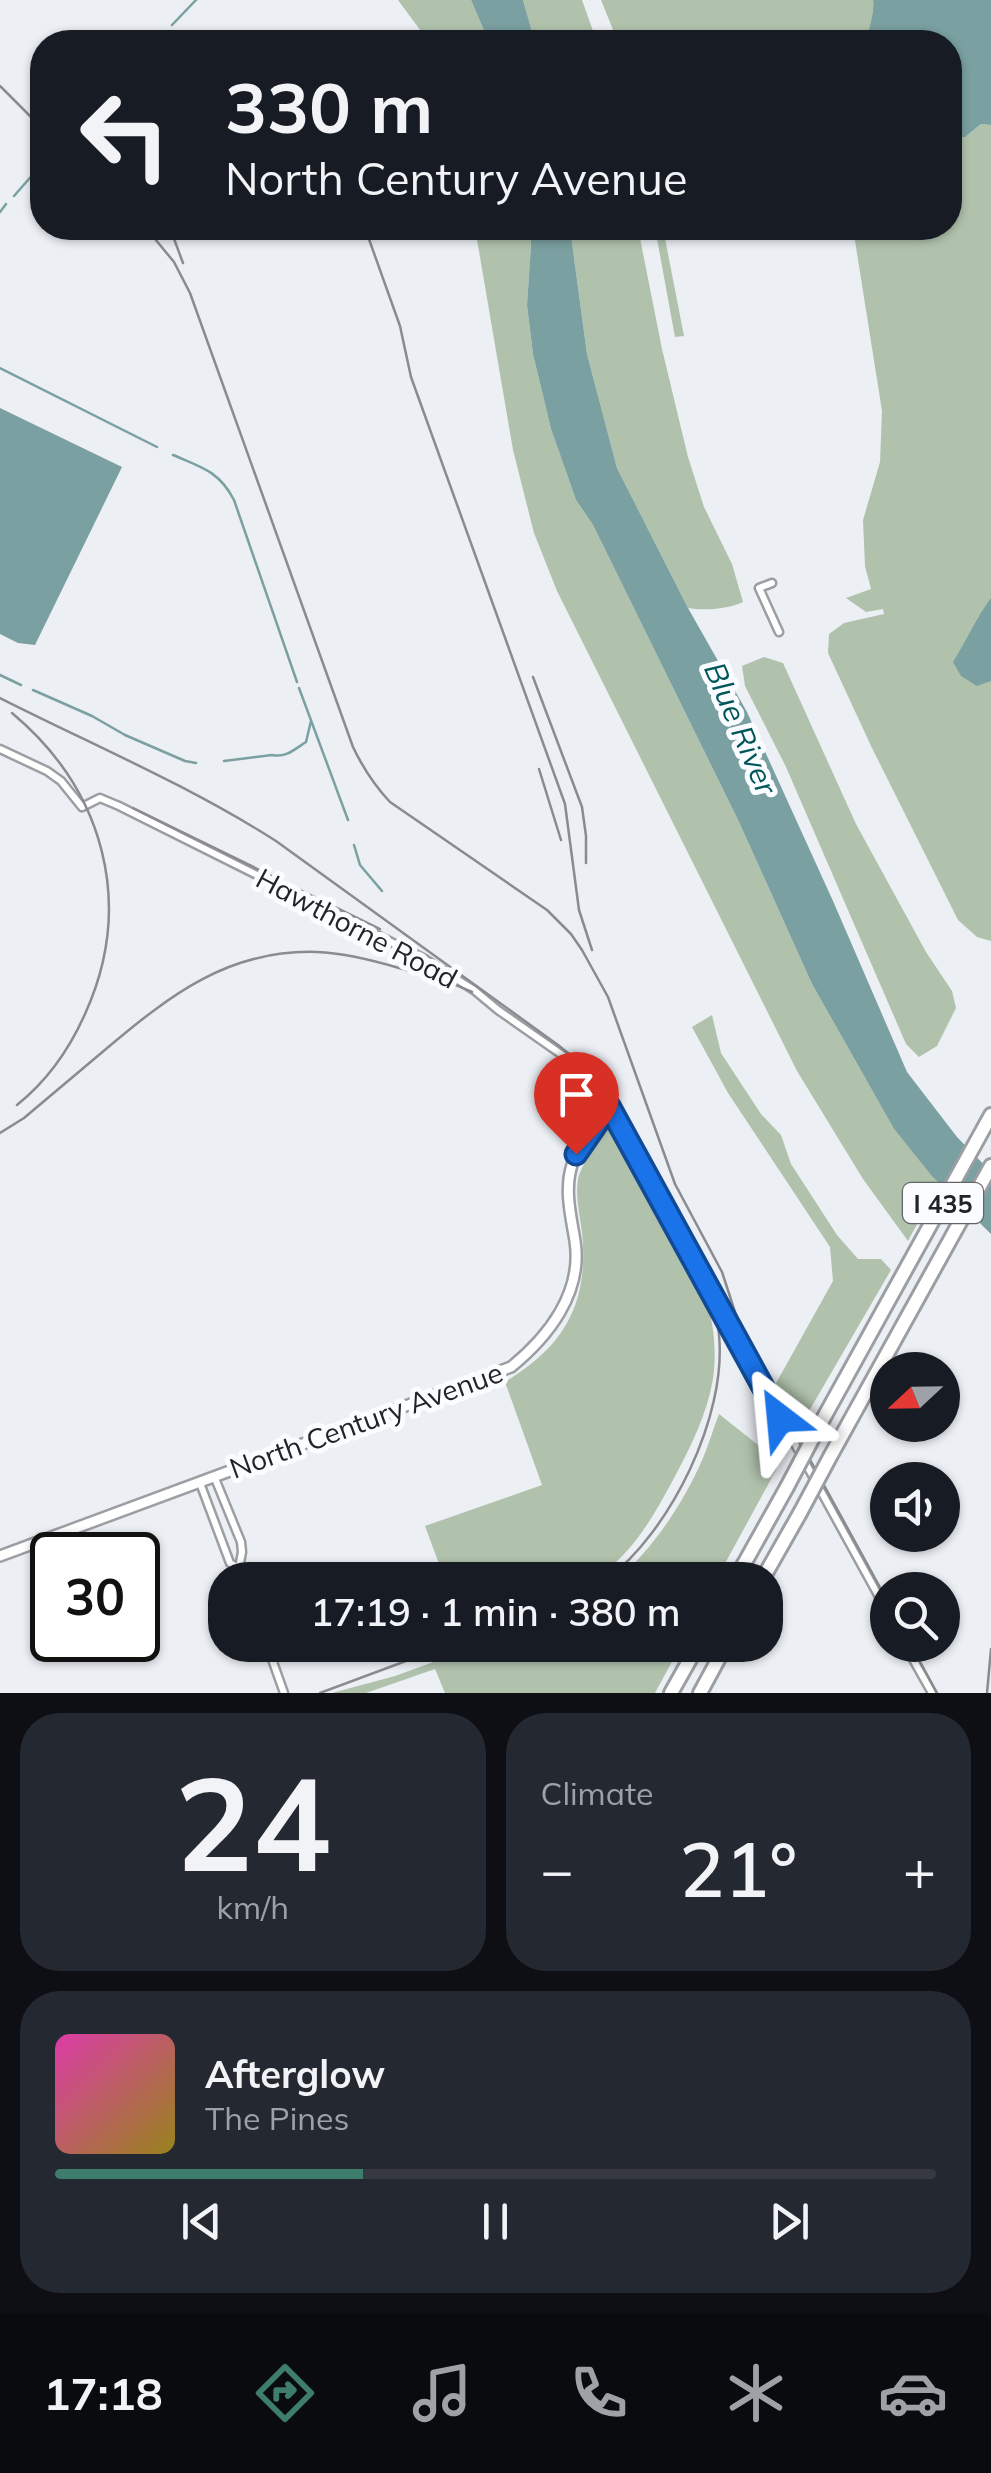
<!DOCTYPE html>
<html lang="en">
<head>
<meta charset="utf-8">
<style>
	:root { --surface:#171b24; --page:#242831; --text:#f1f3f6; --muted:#9ea1a6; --line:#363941; --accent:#3e7d6b }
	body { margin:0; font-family:Mulish,sans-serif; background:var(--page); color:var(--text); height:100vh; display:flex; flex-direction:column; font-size:38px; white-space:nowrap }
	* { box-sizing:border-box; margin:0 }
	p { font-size:32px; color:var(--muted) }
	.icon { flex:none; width:55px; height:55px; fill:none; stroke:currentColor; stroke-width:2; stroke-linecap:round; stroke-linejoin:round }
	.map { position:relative; height:1693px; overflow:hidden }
	.sheet { display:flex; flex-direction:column; gap:20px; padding:20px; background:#0d0f14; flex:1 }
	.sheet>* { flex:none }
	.banner { position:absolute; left:30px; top:30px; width:932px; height:210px; border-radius:40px; box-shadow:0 2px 8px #0004; background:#171b24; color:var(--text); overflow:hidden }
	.needle { width:65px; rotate:248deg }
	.tools { position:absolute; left:870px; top:1352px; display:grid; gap:20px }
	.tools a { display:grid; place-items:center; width:90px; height:90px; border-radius:50%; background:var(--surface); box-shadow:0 2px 8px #0004; font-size:50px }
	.speed { position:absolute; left:30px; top:1532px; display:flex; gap:20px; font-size:50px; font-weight:700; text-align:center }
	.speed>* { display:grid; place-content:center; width:130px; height:130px; border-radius:50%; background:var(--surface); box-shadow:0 2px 8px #0004; line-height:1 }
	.speed .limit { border:5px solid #111; border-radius:15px; background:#fff; color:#111 }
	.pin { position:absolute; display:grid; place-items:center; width:85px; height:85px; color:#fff; margin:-102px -42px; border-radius:50% 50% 50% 0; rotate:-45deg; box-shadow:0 0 10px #0007 }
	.pin .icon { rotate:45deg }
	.me { position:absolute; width:110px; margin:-55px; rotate:331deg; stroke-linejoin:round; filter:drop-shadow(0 0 8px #0008) }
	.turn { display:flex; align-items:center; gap:35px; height:210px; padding:0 30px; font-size:45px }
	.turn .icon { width:130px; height:130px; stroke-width:2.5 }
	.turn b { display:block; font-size:70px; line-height:85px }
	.big { font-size:75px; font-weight:600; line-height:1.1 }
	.sheet .card { flex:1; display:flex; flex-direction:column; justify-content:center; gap:15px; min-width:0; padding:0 35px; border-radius:40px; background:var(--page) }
	.sheet .dial { align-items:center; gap:0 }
	.dial b { font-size:130px; line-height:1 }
	.song { display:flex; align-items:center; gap:30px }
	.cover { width:120px; height:120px; border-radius:15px; background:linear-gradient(135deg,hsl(320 70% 55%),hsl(50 70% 35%)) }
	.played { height:10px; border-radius:5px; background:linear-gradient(90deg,var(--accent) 35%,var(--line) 35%) }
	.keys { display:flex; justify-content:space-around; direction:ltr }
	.heat { display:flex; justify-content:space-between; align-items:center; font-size:55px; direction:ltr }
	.sheet .tiles { flex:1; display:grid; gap:20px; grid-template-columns:1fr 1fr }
	.card:last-child { grid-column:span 2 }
	.trip { position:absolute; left:208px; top:1562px; width:575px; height:100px; border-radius:40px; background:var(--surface); box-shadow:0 2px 8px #0004; font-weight:600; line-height:100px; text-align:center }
	.menu { display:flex; height:160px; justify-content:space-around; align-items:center; background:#090b0e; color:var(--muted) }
	.menu .icon { width:70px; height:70px }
	.menu .on { color:var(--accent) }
	.menu b { font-size:45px; color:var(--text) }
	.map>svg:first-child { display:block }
	.green { fill:#b0c2ac }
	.water { fill:#7ba0a1 }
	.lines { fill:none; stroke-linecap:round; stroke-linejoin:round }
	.stream { stroke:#7ba0a1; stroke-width:2.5 }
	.street-casing { stroke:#9b9ea2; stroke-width:11 }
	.secondary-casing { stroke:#9b9ea2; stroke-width:14 }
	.highway-casing { stroke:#9b9ea2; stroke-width:18 }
	.street { stroke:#fff; stroke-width:6 }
	.secondary { stroke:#fff; stroke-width:9 }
	.highway { stroke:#fff; stroke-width:12 }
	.rail { stroke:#898b8e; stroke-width:2.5 }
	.highway-bridge-casing { stroke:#9b9ea2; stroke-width:18; stroke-linecap:butt }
	.highway-bridge { stroke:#fff; stroke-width:12 }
	.route-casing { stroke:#114b97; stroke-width:25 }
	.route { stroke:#1a73e8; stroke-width:18 }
	.labels { text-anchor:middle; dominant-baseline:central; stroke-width:10; stroke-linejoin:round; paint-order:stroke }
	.shield { fill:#fafcff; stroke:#636466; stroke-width:2.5 }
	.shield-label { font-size:25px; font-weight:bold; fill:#222325 }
	.street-label { font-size:28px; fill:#222325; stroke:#fafcff }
	.water-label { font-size:30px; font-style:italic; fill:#005659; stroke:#fafcff }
</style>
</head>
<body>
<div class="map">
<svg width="991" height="1693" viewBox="0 0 991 1693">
	<rect width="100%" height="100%" fill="#eceff4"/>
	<path class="green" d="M398,0h73l18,42h-60z
		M523,0h59l15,42h-62z
		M601,0h272c2,14 -6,28 -5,42h-250z
		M981,124l10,1v816l-14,-4 -19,-17 -86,-172 -44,-95 1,-19 15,-11 40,-9 -1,-5 -17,3 -20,-14 25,-9 -6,-23 -2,-46 17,-58 2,-51 -29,-183h97v-88l15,-3z
		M475,228h55l1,17 -4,60 6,49 18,75 25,71 17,25 146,297 73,162 82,145 45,54 -31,58 -45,-62 -66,-108 -240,-480 -23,-58 -21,-83z
		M570,228h68l24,121 26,108 16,50 28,57 11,38c-15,7 -39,9 -55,6l-71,-140 -30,-114z
		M655,228h8l21,108 -9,1z
		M764,657l19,6 73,161 70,128 26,39 4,17 -19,38 -18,11 -13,-13 -120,-277 -41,-81 -3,-20z
		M712,1015l9,38 40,61 20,21 10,29 46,71 21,24h23l10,11 -93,160 -23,-45 58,-104 -3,-34 -102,-154 -36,-66z
		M609,1127l7,6c20,36 40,72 59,108 13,23 27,45 34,70 6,20 7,47 4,68 -6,36 -23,69 -40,101 -21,39 -42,76 -80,100h-148l-20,-54 117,-41 -37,-103c27,-17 51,-36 65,-65 13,-25 15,-57 12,-84 -2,-18 -7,-36 -4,-54 2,-10 9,-19 13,-28 5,-10 7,-19 18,-24z
		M719,1414l59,47 -2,9 -60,110h-99c37,-33 66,-76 86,-122 6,-14 10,-29 16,-44z
		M480,1645h201l-26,48h-210l-10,-24 -69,24h-34l63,-17z"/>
	<path class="water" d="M471,0h52l12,42h-46z
		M873,0h118v125l-10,-1 -16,13 -15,3v-98h-82c-1,-14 7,-28 5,-42z
		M530,228h40l17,126 30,114 71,140 59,104 86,189 74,171 50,65 34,35v62l-59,-58 -38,-47 -82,-145 -73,-162 -146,-297 -17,-25 -25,-71 -18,-75 -6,-49 4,-60z
		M0,408l122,59 -87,178 -17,-2 -18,-9z
		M991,598v83l-14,5 -16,-10 -8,-14c14,-22 23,-44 38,-64z"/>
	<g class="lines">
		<path class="stream" d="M172,25l24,-25
			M158,42l7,-8
			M41,166l1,-1
			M14,196l21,-24
			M0,212l6,-8
			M0,368l157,79
			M173,455c28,12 46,16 61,45l63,182
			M0,675l21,10
			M299,688l49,132
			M33,690l59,26 33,19 60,26 11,2
			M224,761l48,-6c14,3 23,-6 34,-13l5,-21
			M354,845l6,20 22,26"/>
		<defs>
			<path id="street" d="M772,583l-13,5 20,44
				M0,749l47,22 14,10 21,26 18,-9 19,8 304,152 51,32 24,20 70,49 25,23 16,24 279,507
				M214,1476l27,66 1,10 -3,16
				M200,1483l30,80 9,5 4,12
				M267,1645l17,48
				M905,1645l27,48"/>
			<path id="secondary" d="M0,1556l511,-189c37,-30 72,-74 64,-126 -4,-25 -11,-51 -3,-76 7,-22 24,-41 37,-59"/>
			<path id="highway" d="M817,1430l174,-315
				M831,1455l160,-289
				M735,1580l52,-93
				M762,1580l38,-67
				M671,1693l27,-48
				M700,1693l26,-48"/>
		</defs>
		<use href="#street" class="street-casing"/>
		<use href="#secondary" class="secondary-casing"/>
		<use href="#highway" class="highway-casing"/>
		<use href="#street" class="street"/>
		<use href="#secondary" class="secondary"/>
		<use href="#highway" class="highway"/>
		<path class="rail" d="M0,86l42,42
			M146,228l28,34 16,31 163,454c10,21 21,38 37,55l157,108 24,24 11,16 26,47 67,187 47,88 14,43 19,46
			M170,228l13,35
			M365,228l35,98 11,51 154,427 14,106 13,40
			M533,677l49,130 4,29v27
			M0,698c93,47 188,87 276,143l282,204c12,10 25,19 36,31 31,33 57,95 80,136
			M12,713c92,77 123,191 73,301 -16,36 -38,67 -68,91
			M539,769l22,71
			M133,808l247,121
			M0,1133l24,-15c27,-23 55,-46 82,-69 64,-54 123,-100 211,-97 28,1 55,8 82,16 25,7 50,13 73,24
			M751,1352l137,250
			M606,1580c65,-49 121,-164 113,-245 -3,-37 -19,-70 -35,-103
			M911,1645l26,48
			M320,1693l129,-48
			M987,1693l4,-44"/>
		<defs>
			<path id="highway-bridge" d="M787,1487l30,-57
				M800,1513l31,-58"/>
		</defs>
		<use href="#highway-bridge" class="highway-bridge-casing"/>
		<use href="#highway-bridge" class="highway-bridge"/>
	</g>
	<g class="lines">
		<defs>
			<path id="route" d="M576,1154l33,-48 171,312"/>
		</defs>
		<use href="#route" class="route-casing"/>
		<use href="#route" class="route"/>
	</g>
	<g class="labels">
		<rect class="shield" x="903" y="1183" width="80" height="40" rx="8"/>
		<g class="shield-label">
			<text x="943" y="1203">I 435</text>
		</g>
		<g class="street-label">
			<text transform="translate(357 928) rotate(28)">Hawthorne Road</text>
			<text transform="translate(366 1420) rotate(-20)">North Century Avenue</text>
		</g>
		<g class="water-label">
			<text transform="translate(741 728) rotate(67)">Blue River</text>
		</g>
	</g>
</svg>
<div class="tools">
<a><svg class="needle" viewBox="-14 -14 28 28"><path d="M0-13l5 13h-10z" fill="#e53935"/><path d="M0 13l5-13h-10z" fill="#9ea1a6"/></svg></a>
<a><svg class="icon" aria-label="sound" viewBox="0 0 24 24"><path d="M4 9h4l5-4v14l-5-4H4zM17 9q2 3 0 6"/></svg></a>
<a><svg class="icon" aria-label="search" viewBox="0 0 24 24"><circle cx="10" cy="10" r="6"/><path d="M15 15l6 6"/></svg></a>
</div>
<div class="speed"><div class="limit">30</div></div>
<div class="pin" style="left:576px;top:1154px;background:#d93025"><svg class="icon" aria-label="arrive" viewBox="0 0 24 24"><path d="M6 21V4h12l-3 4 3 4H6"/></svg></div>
<svg class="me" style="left:780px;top:1418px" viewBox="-20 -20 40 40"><path d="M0-17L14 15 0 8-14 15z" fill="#1a73e8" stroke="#fff" stroke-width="4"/></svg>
<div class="trip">17:19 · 1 min · 380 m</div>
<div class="banner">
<div class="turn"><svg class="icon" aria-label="left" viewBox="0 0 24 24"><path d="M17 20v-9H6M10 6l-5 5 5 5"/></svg><div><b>330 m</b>North Century Avenue</div></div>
</div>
</div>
<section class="sheet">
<div class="tiles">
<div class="card dial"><b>24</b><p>km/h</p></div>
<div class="card"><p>Climate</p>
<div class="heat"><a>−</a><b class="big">21°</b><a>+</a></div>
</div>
<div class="card">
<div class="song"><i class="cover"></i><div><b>Afterglow</b><p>The Pines</p></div></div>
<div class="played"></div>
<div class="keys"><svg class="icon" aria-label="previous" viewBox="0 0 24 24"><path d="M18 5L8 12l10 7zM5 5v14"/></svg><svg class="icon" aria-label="pause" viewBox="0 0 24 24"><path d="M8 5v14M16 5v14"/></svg><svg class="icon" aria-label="next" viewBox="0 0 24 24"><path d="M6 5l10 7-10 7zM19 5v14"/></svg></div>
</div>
</div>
</section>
<nav class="menu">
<b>17:18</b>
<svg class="icon on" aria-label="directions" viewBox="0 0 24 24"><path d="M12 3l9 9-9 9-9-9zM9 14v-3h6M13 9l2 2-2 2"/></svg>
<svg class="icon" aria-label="music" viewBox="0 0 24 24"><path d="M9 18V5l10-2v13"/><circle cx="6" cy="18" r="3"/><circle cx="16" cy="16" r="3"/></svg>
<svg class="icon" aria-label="phone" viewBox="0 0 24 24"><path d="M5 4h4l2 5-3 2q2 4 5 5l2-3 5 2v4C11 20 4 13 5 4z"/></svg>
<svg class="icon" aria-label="climate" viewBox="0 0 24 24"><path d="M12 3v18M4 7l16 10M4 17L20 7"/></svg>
<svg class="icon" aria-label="car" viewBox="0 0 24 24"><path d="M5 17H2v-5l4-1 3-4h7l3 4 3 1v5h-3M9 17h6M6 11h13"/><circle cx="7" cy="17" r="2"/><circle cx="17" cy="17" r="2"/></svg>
</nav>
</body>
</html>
